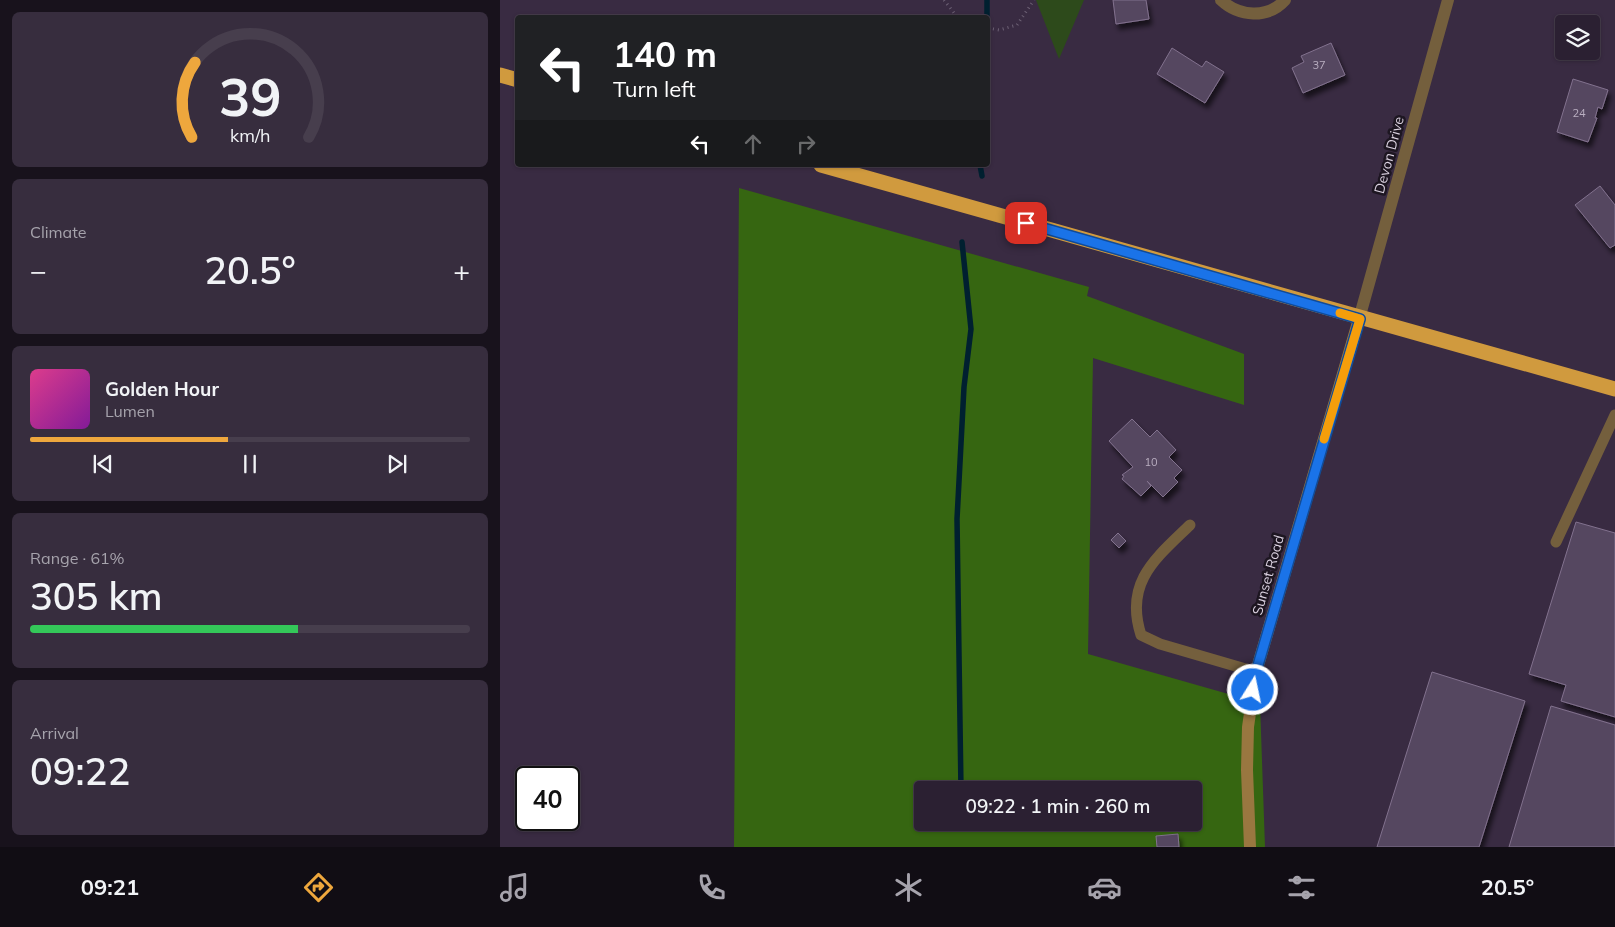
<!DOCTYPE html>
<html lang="en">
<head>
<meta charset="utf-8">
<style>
	:root { --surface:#2b2032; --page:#372d3e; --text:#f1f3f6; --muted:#a6a3ac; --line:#473e4d; --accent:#eea73d }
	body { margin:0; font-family:Mulish,sans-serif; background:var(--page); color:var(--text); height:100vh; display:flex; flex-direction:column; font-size:19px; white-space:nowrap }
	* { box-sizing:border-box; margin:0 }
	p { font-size:16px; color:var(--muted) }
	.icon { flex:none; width:28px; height:28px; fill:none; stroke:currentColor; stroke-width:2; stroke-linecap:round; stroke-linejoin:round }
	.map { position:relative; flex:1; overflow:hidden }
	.details { display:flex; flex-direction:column; gap:12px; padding:12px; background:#18121c; width:500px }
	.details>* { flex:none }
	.hud { position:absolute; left:15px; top:15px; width:475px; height:152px; border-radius:5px; box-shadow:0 1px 4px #0004,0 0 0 1px var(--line); background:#202124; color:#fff; overflow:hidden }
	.tools { position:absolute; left:1055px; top:15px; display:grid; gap:10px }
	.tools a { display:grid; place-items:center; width:45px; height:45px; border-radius:5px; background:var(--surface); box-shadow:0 1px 4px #0004,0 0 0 1px var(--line); font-size:25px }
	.speed { position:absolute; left:15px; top:766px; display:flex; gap:10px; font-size:25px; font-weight:700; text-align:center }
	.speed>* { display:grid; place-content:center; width:65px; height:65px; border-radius:50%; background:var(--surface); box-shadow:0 1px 4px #0004,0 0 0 1px var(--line); line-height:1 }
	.speed .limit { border:2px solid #111; border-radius:8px; background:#fff; color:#111 }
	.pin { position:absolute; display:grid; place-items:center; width:42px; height:42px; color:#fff; margin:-21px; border-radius:10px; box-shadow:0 2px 8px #0006 }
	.me { position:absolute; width:55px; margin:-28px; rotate:10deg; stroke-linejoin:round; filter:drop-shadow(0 0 4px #0008) }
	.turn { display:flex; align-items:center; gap:18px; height:105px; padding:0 15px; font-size:22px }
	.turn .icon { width:65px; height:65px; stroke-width:2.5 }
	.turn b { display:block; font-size:35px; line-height:42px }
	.lanes { display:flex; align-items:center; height:48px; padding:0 15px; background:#0003; justify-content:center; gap:25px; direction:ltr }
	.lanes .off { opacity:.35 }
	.big { font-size:38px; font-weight:600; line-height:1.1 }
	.details .tile { flex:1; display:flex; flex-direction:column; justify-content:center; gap:8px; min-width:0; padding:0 18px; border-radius:8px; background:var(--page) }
	.details .dial { align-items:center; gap:0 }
	.dial svg { height:130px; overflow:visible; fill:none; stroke:var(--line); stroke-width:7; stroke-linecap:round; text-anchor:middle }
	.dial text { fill:var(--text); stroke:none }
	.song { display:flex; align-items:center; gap:15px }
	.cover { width:60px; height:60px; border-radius:8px; background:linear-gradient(135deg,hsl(330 70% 55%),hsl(290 70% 35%)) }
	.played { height:5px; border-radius:2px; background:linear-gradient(90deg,var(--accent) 45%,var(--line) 45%) }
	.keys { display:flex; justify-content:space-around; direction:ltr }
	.heat { display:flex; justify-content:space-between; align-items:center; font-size:28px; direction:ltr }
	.charge { height:8px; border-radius:4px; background:linear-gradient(90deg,#34c759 61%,var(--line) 0) }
	.trip { position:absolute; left:414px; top:781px; width:288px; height:50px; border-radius:5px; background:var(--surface); box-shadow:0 1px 4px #0004,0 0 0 1px var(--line); font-weight:600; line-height:50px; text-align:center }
	.tabs { display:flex; height:80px; justify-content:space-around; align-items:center; background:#110d14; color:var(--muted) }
	.tabs .icon { width:35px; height:35px }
	.tabs .selected { color:var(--accent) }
	.tabs b { font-size:22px; color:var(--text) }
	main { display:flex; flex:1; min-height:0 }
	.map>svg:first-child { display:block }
	.green { fill:#2d4a1b }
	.forest { fill:#366611; fill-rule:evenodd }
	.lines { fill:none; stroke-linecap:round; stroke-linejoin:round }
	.stream { stroke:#002030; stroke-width:5.5 }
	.building { fill:#554660; stroke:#82728e; filter:url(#shadow) }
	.path { stroke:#6d6175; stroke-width:3; stroke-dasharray:1 4; stroke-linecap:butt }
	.lane { stroke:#745f3d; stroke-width:11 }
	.street { stroke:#745f3d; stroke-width:12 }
	.secondary { stroke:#997740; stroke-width:12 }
	.highway { stroke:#d09a3e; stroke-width:15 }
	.route-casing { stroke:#114b97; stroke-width:12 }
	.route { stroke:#1a73e8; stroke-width:9 }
	.slow { stroke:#f59e0b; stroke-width:9 }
	.labels { text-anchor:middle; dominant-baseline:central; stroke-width:5; stroke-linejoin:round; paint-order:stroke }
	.number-label { font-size:11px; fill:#baafc1 }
	.street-label { font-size:14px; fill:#dbd2e1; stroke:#1d1621 }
</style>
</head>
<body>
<main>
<section class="details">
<div class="tile dial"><svg viewBox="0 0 100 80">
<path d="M14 69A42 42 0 1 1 86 69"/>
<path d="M14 69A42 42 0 0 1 16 23" stroke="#eea73d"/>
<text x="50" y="56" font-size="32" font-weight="700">39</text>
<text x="50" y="72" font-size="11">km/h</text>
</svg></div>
<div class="tile"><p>Climate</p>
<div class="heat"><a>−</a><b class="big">20.5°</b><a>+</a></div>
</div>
<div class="tile">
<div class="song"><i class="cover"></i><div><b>Golden Hour</b><p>Lumen</p></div></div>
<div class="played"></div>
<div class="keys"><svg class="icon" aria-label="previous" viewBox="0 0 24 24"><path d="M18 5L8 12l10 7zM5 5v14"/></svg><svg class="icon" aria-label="pause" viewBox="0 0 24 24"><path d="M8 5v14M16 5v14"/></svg><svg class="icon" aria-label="next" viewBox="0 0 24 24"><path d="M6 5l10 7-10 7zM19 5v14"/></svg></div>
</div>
<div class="tile"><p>Range · 61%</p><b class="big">305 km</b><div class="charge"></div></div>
<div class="tile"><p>Arrival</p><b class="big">09:22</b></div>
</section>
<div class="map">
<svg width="1115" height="847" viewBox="0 0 1115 847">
	<defs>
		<filter id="shadow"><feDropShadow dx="3" dy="5.5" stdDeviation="2.5" flood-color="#0009"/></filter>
	</defs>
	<rect width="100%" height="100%" fill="#392b42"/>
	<path class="green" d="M536,0h48l-25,59z"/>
	<path class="forest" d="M239,188l350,99 -2,9 157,58v51l-151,-47 -5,296 172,49 5,144h-531zM422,790h270v32h-270z"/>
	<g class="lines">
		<path class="stream" d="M487,18v-18
			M480,165l2,11
			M461,790l-4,-271 7,-132 7,-58 -9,-87"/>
	</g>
	<path class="building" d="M613,0h33l3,19 -33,5z
		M831,43l14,32 -42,18 -11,-25 12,-6 -3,-6z
		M672,48l30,19 4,-6 18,11 -19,31 -48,-29z
		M1073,79l35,11 -6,19 -4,-2 -3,11h2l-9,24 -31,-10z
		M1100,186l15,19v40l-5,3 -35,-43z
		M632,419l18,18 7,-7 19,20 -7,7 13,13 -8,8 4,4 -15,15 -16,-16 4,5 -10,10 -19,-17 2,-3 -2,-1 11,-8 -24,-26z
		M1076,522l39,11v184l-54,-16 5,-16 -37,-11z
		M618,533l8,8 -7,7 -8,-8z
		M932,672l93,29 -46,146h-102z
		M1051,706l64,19v122h-106z
		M678,834l1,13h-22l-1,-11z"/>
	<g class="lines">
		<path class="path" d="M444,0l14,18
			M488,28l11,2 18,-5 17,-25"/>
		<path class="lane" d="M690,525c-34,33 -66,57 -49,110l19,9 96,28
			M1056,542l59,-127"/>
		<path class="street" d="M721,0c18,17 47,19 64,0
			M859,319l89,-319"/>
		<path class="secondary" d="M750,847l-3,-77 1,-43 8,-55 103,-353"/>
		<path class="highway" d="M0,75l18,5
			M321,165l794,224"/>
	</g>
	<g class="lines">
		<defs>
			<path id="route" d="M526,223l334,96 -104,353 -3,18"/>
		</defs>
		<use href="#route" class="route-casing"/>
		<use href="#route" class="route"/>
		<path class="slow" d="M824,439l36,-120 -20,-6"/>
	</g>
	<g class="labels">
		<g class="number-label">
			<text x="819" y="65">37</text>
			<text x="1079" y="113">24</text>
			<text x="651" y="462">10</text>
		</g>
		<g class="street-label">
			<text transform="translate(889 155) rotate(-75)">Devon Drive</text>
			<text transform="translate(768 575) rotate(-74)">Sunset Road</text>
		</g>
	</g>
</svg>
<div class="tools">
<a><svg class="icon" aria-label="layers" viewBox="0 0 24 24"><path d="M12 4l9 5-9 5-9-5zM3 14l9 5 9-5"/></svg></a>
</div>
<div class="speed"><div class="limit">40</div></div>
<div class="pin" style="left:526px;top:223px;background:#d93025"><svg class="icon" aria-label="arrive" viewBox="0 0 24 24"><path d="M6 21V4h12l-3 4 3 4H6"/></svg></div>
<svg class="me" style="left:753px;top:690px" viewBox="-20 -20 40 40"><circle r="17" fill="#1a73e8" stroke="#fff" stroke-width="3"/><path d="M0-11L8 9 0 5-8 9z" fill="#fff"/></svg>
<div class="trip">09:22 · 1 min · 260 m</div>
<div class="hud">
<div class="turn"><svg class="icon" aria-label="left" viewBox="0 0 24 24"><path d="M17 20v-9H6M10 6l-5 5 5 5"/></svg><div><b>140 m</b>Turn left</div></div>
<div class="lanes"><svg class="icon" aria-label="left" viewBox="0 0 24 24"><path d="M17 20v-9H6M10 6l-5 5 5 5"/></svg><svg class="icon off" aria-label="ahead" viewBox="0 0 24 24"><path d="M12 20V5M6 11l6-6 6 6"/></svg><svg class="icon off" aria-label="right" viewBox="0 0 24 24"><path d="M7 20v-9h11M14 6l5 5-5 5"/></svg></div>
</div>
</div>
</main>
<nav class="tabs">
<b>09:21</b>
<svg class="icon selected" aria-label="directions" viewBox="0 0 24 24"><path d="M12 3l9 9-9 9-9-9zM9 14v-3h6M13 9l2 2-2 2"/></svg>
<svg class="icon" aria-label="music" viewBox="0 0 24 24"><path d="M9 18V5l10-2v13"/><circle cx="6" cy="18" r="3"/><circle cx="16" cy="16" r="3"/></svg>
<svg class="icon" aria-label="phone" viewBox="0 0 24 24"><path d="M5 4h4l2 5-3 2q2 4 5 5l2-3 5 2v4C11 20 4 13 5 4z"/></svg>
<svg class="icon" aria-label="climate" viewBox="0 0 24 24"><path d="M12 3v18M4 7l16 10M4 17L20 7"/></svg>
<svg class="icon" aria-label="car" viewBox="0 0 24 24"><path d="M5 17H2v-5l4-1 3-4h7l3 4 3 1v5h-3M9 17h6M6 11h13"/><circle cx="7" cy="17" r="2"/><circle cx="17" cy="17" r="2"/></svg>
<svg class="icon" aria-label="filters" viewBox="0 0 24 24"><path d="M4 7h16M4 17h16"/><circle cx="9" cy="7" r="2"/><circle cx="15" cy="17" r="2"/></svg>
<b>20.5°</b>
</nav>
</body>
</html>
